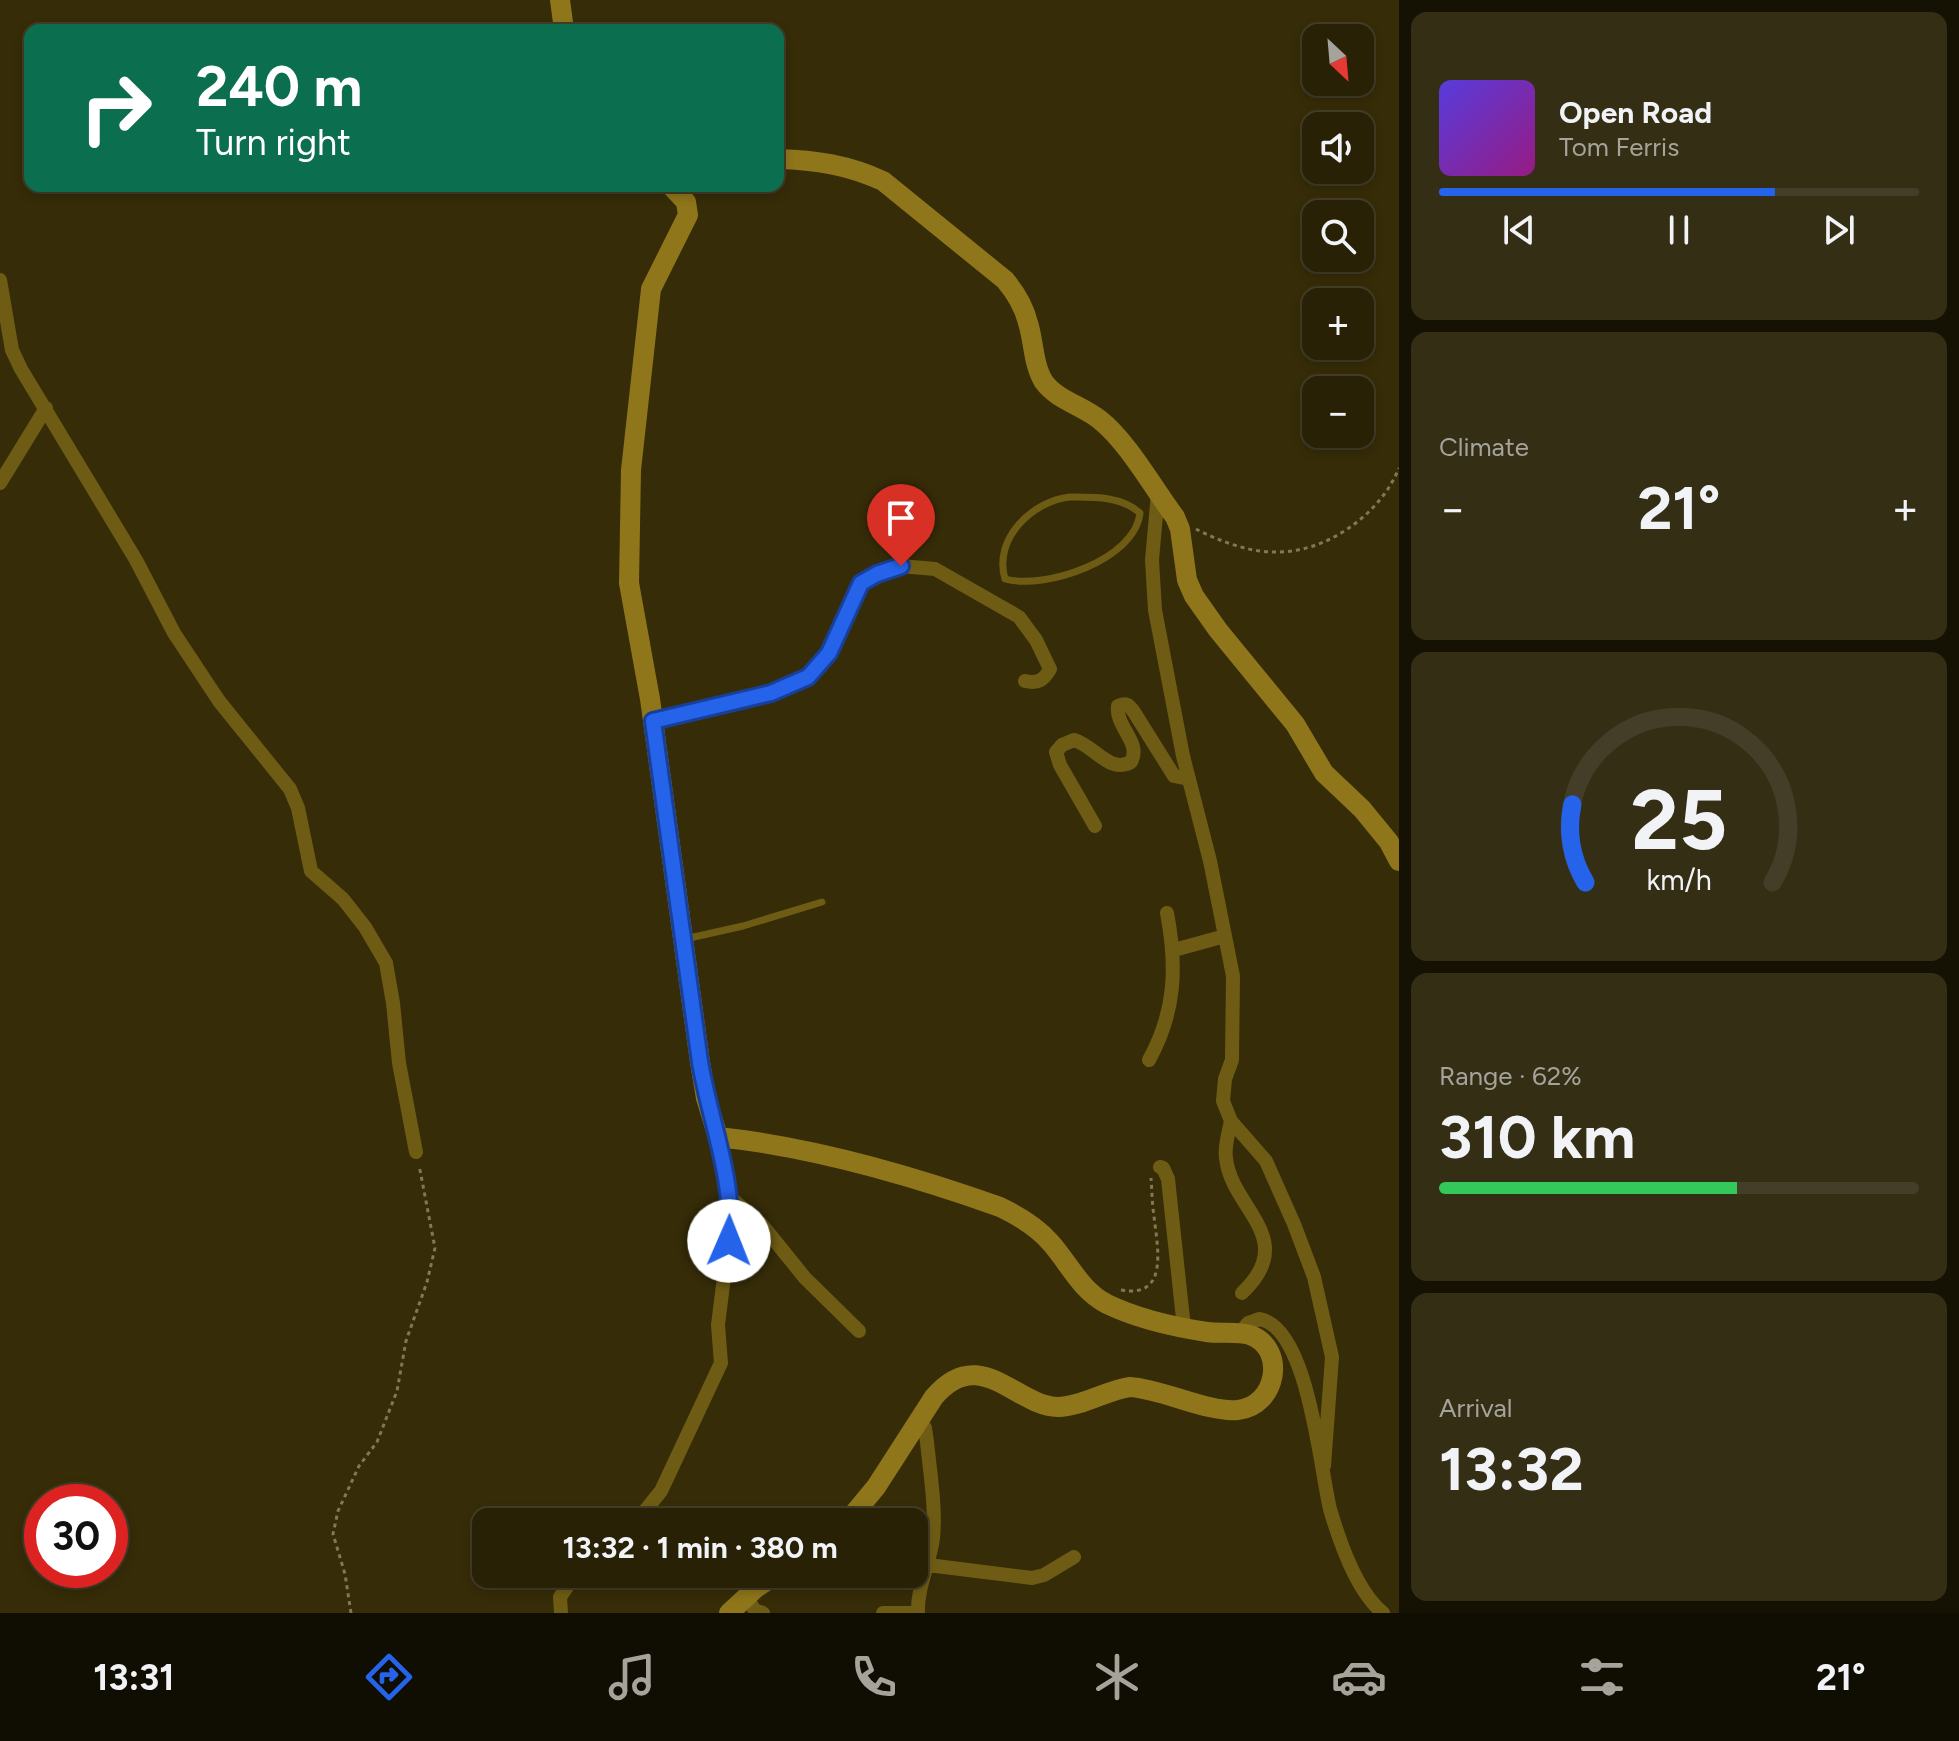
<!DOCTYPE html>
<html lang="en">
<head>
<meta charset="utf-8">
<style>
	:root { --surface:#282106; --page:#342e14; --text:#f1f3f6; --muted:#a5a39b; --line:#443e28; --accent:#2563eb }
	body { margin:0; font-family:Figtree,sans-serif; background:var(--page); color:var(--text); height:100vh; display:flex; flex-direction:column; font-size:30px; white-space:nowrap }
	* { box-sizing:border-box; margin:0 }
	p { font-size:26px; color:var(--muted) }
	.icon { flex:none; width:44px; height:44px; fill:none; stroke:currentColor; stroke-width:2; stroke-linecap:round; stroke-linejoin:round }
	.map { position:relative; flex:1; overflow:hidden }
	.side { display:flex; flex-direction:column; gap:12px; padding:12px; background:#161203; width:560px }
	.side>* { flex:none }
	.top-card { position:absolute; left:24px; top:24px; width:760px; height:168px; border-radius:16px; box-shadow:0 4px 12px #0003,0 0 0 2px var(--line); background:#0b6e4f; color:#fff; overflow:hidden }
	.needle { width:52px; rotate:154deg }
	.fabs { position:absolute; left:1302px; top:24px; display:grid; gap:16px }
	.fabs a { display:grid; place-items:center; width:72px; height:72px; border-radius:16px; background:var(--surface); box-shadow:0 4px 12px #0003,0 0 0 2px var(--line); font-size:40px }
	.speed { position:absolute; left:24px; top:1484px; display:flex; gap:16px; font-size:40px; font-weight:700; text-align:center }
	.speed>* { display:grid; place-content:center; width:104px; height:104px; border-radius:50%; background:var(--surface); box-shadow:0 4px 12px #0003,0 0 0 2px var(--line); line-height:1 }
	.speed .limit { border:12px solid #d22; background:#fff; color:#111 }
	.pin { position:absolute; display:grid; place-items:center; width:68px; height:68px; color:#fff; margin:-82px -34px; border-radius:50% 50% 50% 0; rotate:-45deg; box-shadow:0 0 8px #0007 }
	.pin .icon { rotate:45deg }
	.me { position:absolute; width:88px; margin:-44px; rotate:1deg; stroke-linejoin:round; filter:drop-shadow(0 0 6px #0008) }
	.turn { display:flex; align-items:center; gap:28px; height:168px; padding:0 40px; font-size:36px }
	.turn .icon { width:104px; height:104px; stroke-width:2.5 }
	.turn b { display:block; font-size:56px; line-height:68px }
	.big { font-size:60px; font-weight:700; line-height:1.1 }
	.side .card { flex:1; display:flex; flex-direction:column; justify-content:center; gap:12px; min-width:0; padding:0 28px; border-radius:16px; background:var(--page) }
	.side .dial { align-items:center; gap:0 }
	.dial svg { height:208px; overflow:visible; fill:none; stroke:var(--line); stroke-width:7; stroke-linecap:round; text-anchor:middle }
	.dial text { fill:var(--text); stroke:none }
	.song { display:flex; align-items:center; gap:24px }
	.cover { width:96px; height:96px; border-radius:12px; background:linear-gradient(135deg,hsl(250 70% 55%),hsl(310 70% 35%)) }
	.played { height:8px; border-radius:4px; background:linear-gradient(90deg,var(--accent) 70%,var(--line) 70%) }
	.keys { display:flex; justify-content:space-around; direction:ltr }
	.heat { display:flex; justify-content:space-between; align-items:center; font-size:44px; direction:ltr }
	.charge { height:12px; border-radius:6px; background:linear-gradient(90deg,#34c759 62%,var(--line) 0) }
	.trip { position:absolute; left:472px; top:1508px; width:456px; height:80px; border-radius:16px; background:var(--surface); box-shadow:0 4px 12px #0003,0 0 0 2px var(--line); font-weight:700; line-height:80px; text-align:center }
	.tabs { display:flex; height:128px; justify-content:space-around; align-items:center; background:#100d02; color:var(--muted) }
	.tabs .icon { width:56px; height:56px }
	.tabs .on { color:var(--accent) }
	.tabs b { font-size:36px; color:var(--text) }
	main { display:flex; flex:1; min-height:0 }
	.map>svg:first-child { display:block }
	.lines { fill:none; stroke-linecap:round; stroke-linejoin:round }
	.path { stroke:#827856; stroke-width:3; stroke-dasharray:4 4; stroke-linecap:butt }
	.lane { stroke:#6f5c14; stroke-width:7 }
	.street { stroke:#6f5c14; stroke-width:14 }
	.secondary { stroke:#8f761b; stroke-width:20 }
	.route-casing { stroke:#184099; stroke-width:20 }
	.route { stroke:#2563eb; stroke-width:14 }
</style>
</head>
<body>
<main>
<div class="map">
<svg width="1399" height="1613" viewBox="0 0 1399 1613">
	<rect width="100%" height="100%" fill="#362c08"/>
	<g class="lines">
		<path class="path" d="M1196,529c21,11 52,23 77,23 52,2 107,-37 126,-84
			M1121,1290c49,9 36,-44 33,-74 -2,-12 -2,-25 -3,-38
			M351,1613l-6,-39 -12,-40 5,-23 21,-45 18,-24 20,-51 9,-50 21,-59 8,-34 -16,-83"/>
		<path class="lane" d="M1070,497c24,0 51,-1 70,16 -5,47 -95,77 -135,66 -12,-40 27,-78 65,-82z
			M685,939l58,-13 79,-24"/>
		<path class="street" d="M0,280l12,70 9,19 115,191 38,73 45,68 71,88 8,19 13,63 32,28 22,28 21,36 7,40 6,60 17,89
			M0,483l46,-75
			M1158,493l-6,67 3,50 28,146 27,105 23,115 -1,84 -7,19 -2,22 8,20 35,40 28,63 20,53 18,80 -8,109
			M653,721l118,-28 37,-16 21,-24 32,-70 16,-9 24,-8 34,3 84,48 17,23 14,29c-6,11 -12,15 -25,12
			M1095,826l-35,-61 -4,-13 6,-7 12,-5c21,6 35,34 57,22 11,-20 -16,-35 -13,-56 8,-4 11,-1 16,6l40,64 15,3
			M1174,950l51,-14
			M1149,1060c27,-49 28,-94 18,-147
			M1231,1121c-2,11 -7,25 -5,37 5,51 74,80 16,135
			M1160,1167l3,1 5,11 16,149
			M729,1196l34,30 42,52 54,53
			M1240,1333l8,-10 11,-4c49,7 61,149 71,190 9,31 27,83 53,104
			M636,1522l25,-31 60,-128 -3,-38 13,-104 -4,-44 -9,-40
			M928,1565l104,13 12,-3 30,-18
			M745,1597l10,13 8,3
			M561,1613l-1,-16 16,-23
			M883,1613h35
			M918,1613c-1,-26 12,-50 15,-75 3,-32 -3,-65 -6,-96l-2,-14 -6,-8"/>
		<path class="secondary" d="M560,0l4,30
			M778,159c38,1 70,6 105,22l122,99c11,13 19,26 23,43 6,18 5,42 16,59 13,18 39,24 56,38 27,21 54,69 75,97l5,12 7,51 7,16 24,34 77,94 29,49 38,36 27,33 10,19
			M671,186l15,16 2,13 -37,74 -20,181 -2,113 21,116 50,363 6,36 12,39c95,10 192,38 282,70 19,9 36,19 50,35 19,21 30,48 57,62 31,15 67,23 100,28 14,2 30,-1 43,3 37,13 27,71 -12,75 -30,3 -75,-21 -108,-23 -23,3 -49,20 -72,20 -43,-1 -78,-64 -124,-10l-58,90 -29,35
			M729,1613l27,-25 21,-14"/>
	</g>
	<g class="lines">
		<defs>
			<path id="route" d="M729,1241c6,-62 -19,-119 -29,-179l-47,-341 118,-28 37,-16 21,-24 32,-70 16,-9 24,-8"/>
		</defs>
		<use href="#route" class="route-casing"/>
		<use href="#route" class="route"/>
	</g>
</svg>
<div class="fabs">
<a><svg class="needle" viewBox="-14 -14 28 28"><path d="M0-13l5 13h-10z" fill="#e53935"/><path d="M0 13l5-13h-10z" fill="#a5a39b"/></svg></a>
<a><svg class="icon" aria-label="sound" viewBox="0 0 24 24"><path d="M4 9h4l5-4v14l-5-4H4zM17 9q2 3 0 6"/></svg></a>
<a><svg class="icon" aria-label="search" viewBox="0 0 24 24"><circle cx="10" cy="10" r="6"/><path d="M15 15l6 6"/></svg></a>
<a>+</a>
<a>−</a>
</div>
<div class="speed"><div class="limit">30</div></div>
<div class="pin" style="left:901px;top:566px;background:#d93025"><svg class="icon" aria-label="arrive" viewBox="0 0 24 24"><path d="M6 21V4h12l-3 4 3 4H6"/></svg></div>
<svg class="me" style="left:729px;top:1241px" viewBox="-20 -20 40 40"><circle r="19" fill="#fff"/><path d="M0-13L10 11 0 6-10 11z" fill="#2563eb"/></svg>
<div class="trip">13:32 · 1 min · 380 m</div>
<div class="top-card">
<div class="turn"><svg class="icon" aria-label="right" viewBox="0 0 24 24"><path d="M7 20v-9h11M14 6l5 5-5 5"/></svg><div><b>240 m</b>Turn right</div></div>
</div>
</div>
<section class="side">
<div class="card">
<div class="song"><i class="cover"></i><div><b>Open Road</b><p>Tom Ferris</p></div></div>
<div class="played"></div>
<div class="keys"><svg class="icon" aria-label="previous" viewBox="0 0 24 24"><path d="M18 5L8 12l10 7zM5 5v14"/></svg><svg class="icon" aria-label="pause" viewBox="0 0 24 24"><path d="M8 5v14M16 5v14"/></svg><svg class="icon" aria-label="next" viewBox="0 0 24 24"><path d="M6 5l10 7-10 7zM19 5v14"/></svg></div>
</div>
<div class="card"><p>Climate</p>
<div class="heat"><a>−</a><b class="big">21°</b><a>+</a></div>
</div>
<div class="card dial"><svg viewBox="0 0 100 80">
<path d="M14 69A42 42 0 1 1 86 69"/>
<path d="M14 69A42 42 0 0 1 9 39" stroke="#2563eb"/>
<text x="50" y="56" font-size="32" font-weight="700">25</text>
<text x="50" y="72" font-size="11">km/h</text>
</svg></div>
<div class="card"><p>Range · 62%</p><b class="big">310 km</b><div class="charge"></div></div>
<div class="card"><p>Arrival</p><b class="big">13:32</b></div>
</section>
</main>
<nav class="tabs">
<b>13:31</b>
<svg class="icon on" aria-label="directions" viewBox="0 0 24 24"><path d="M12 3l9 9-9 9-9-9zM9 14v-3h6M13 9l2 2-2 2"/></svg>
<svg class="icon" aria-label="music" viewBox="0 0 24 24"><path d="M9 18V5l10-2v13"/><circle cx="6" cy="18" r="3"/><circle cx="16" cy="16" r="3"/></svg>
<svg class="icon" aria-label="phone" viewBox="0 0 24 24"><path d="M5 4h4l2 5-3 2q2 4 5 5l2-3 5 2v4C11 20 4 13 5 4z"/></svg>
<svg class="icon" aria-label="climate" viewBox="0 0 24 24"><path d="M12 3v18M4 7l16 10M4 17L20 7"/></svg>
<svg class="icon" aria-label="car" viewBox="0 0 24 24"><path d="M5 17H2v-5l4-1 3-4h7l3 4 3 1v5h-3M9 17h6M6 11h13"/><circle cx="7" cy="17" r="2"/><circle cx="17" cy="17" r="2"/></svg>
<svg class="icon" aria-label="filters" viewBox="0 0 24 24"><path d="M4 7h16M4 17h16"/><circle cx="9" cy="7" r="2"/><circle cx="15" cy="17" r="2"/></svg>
<b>21°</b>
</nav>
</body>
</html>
